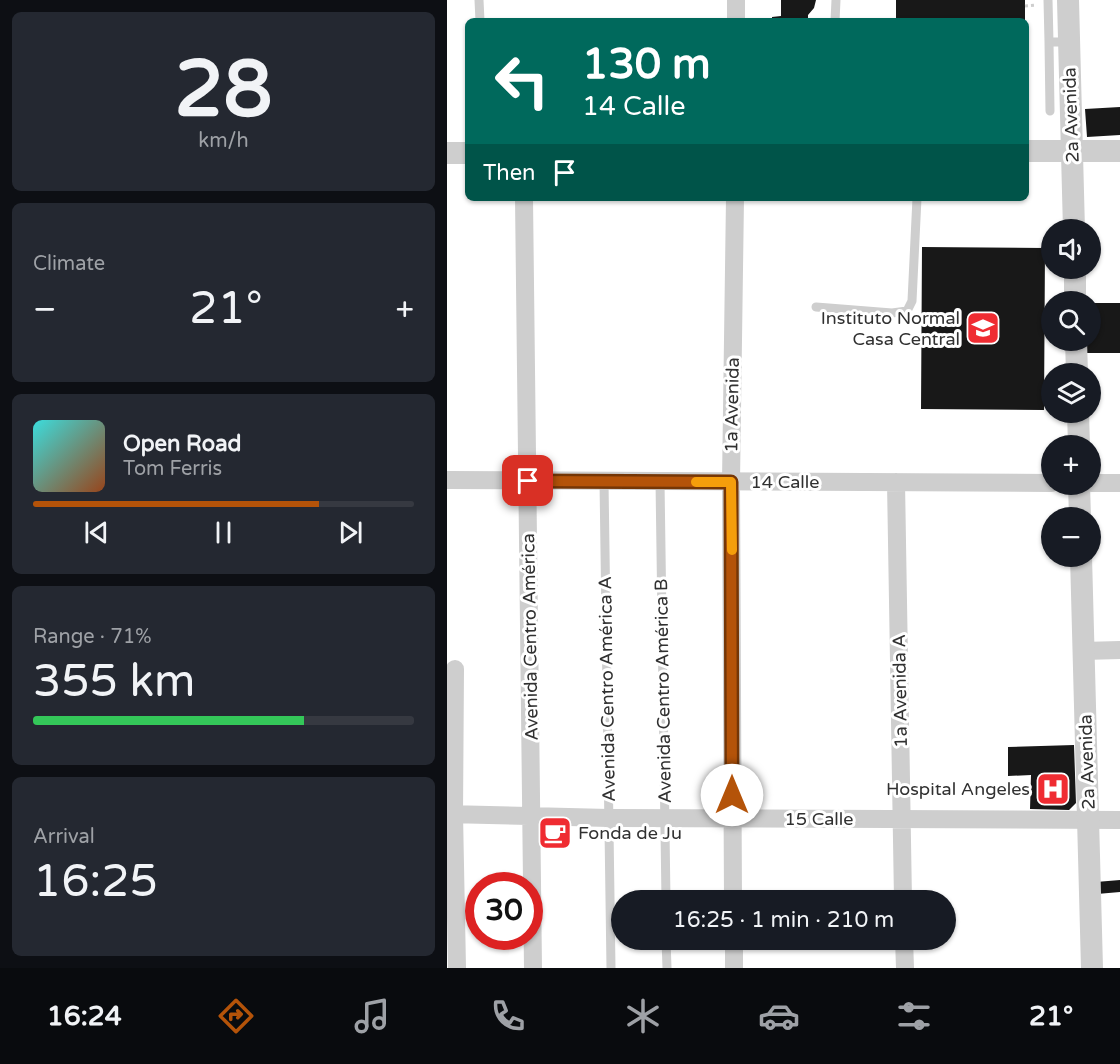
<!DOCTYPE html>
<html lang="en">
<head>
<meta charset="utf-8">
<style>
	:root { --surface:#171b24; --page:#242831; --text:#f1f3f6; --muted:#9ea1a6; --line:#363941; --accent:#b45309 }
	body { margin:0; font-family:"Varela Round",sans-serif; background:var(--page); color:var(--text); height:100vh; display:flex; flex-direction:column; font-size:22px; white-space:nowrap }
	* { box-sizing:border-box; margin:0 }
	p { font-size:20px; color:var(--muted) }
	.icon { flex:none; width:33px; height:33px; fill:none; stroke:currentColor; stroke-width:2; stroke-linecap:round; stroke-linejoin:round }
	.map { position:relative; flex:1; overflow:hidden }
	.details { display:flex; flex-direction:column; gap:12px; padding:12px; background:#0d0f14; width:447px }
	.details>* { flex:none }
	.guide { position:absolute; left:18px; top:18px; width:564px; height:183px; border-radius:9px; box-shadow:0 2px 4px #0004; background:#00695c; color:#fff; overflow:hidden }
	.buttons { position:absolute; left:594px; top:219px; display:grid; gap:12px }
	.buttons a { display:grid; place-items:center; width:60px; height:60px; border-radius:50%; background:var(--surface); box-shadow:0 2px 4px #0004; font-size:30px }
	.speed { position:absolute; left:18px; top:872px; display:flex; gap:12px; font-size:30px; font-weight:700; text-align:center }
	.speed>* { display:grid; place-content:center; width:78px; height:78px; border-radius:50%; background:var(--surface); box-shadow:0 2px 4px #0004; line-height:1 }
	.speed .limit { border:9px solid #d22; background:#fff; color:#111 }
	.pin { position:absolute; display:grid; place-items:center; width:51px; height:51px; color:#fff; margin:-26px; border-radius:12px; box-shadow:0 3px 9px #0006 }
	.me { position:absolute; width:66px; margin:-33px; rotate:0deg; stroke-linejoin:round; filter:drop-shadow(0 0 4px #0008) }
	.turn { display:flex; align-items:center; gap:21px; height:126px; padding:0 18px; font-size:27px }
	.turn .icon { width:78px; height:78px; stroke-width:2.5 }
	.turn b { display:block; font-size:42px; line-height:51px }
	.then { display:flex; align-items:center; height:57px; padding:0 18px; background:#0003; gap:12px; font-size:22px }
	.big { font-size:45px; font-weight:600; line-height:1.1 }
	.details .tile { flex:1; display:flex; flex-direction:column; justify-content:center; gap:9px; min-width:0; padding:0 21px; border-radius:9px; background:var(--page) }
	.details .dial { align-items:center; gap:0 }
	.dial b { font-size:78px; line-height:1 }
	.song { display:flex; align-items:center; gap:18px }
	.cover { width:72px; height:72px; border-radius:9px; background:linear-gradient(135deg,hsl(180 70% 55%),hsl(20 70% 35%)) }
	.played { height:6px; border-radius:3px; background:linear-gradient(90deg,var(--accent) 75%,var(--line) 75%) }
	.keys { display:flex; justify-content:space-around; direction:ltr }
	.heat { display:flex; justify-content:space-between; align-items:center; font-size:33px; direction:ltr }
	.charge { height:9px; border-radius:4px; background:linear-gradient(90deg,#34c759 71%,var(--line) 0) }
	.trip { position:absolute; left:164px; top:890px; width:345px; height:60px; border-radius:30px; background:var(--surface); box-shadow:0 2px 4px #0004; font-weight:600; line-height:60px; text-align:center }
	.dock { display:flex; height:96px; justify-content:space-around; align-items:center; background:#090b0e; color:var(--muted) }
	.dock .icon { width:42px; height:42px }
	.dock .on { color:var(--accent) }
	.dock b { font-size:27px; color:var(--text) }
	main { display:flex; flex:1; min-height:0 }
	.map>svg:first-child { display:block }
	.building { fill:#181818 }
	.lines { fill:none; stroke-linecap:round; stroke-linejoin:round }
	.path { stroke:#cecece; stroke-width:3; stroke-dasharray:3 3; stroke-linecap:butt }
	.service { stroke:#cecece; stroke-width:9 }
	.minor { stroke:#cecece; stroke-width:18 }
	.tertiary { stroke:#cecece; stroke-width:22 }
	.route-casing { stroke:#753606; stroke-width:15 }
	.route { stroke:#b45309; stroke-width:10 }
	.slow { stroke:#f59e0b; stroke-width:10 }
	.labels { text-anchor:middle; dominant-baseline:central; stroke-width:6; stroke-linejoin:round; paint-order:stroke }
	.street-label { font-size:18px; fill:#313131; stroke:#fff }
	.poi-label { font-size:18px; fill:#313131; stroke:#fff; text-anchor:end }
</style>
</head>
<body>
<main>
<section class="details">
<div class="tile dial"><b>28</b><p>km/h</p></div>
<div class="tile"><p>Climate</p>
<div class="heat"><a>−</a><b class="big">21°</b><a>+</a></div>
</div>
<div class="tile">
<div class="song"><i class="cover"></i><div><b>Open Road</b><p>Tom Ferris</p></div></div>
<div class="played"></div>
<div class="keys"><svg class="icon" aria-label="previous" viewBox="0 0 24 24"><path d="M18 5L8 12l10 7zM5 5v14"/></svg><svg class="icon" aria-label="pause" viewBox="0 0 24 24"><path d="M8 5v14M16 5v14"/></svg><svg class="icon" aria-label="next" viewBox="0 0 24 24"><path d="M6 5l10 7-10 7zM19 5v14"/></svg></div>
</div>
<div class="tile"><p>Range · 71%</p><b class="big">355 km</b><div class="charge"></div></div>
<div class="tile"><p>Arrival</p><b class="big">16:25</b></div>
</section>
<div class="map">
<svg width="673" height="968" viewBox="0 0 673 968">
	<rect width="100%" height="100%" fill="#fff"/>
	<path class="building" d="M334,0h35l-2,8 -6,7v6h-36v-4l9,-1z
		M449,0h129v21h-129z
		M673,107v28l-33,2 -2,-28z
		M475,247l123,1 -1,162 -123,-1z
		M644,303h29v50h-39v-13h10z
		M627,745l2,58 -7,7 -39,-1 1,-34 -23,1v-29z
		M673,880v12l-23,2 -1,-12z"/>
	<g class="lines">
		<path class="path" d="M578,6l12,-1"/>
		<path class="service" d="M32,0l1,21
			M601,0l1,42
			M388,21l1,-21
			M603,111l-1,-69h20
			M369,307l76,6 15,-2 5,-10 5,-103
			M157,481l7,487
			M213,481l6,419
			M219,939l1,29"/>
		<path class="minor" d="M289,0v21
			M77,198l9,770
			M0,480l604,3
			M449,482l7,418
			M644,483h29
			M636,651l37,-1
			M8,669l-1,145 3,154
			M0,814l162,4 511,2
			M286,900l-2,-418 4,-284
			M287,939v29
			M457,939l1,29"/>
		<path class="tertiary" d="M621,0l6,230
			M579,151h94
			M0,153h21
			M628,268v34
			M629,340l1,34
			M631,412l1,34
			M632,484l1,34
			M634,556l11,412"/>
	</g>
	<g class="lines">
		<defs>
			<path id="route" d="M81,481l203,1 1,313"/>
		</defs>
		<use href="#route" class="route-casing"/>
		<use href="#route" class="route"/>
		<path class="slow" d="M249,482h35l1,68"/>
	</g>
	<defs>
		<symbol id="school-square" viewBox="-11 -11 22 22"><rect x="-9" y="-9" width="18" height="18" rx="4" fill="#ef2c32" stroke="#fff"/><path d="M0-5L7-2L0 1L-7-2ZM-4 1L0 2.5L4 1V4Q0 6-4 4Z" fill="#fff"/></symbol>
		<symbol id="hospital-square" viewBox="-11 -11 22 22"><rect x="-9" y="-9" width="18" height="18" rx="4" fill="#ef2c32" stroke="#fff"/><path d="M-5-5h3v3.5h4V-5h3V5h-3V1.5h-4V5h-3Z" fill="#fff"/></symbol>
		<symbol id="cafe-square" viewBox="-11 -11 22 22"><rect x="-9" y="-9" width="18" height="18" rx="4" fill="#ef2c32" stroke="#fff"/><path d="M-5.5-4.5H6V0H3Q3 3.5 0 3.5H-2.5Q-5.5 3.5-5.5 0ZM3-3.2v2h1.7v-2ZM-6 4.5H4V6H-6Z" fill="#fff"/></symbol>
	</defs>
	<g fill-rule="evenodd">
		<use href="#school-square" x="517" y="309" width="38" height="38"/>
		<use href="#hospital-square" x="587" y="770" width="38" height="38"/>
		<use href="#cafe-square" x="89" y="814" width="38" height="38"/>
	</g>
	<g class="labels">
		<g class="street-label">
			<text transform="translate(624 115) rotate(-92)">2a Avenida</text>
			<text transform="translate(285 405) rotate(-89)">1a Avenida</text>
			<text x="338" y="482">14 Calle</text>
			<text transform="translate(83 637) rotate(-91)">Avenida Centro América</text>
			<text transform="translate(160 689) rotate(-91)">Avenida Centro América A</text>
			<text transform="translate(216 691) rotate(-91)">Avenida Centro América B</text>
			<text transform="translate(453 691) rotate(-91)">1a Avenida A</text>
			<text transform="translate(640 762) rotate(-92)">2a Avenida</text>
			<text x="372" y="819">15 Calle</text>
		</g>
		<g class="poi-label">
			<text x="513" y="318">Instituto Normal<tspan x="513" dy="21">Casa Central</tspan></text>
			<text x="583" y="789">Hospital Angeles</text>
			<text x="131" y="833" text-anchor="start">Fonda de Ju</text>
		</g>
	</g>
</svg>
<div class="buttons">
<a><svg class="icon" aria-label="sound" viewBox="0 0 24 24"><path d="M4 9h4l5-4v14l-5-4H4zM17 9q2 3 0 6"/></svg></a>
<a><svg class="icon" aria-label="search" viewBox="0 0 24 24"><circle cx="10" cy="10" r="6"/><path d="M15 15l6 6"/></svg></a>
<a><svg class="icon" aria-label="layers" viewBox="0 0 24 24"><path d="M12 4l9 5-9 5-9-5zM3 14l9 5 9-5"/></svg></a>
<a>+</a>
<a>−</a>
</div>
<div class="speed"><div class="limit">30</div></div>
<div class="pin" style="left:81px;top:481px;background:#d93025"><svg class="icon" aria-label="arrive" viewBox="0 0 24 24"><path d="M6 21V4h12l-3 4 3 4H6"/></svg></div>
<svg class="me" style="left:285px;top:795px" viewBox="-20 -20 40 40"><circle r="19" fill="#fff"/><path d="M0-13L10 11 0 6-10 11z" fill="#b45309"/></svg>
<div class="trip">16:25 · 1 min · 210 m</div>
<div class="guide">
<div class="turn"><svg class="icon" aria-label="left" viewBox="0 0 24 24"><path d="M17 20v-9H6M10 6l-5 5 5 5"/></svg><div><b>130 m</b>14 Calle</div></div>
<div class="then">Then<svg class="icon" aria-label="arrive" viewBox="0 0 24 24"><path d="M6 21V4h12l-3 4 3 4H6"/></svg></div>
</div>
</div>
</main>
<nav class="dock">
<b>16:24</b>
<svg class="icon on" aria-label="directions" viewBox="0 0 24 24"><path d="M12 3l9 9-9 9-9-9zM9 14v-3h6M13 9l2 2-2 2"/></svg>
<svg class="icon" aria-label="music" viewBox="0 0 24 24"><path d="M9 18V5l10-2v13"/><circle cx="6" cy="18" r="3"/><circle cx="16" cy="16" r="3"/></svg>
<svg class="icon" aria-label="phone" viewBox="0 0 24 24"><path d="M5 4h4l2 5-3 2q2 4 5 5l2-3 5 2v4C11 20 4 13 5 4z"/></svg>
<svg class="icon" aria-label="climate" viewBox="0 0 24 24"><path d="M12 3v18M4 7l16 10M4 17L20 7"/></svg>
<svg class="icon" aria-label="car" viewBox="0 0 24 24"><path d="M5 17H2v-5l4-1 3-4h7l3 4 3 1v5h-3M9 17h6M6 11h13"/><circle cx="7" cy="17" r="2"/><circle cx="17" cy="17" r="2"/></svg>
<svg class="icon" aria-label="filters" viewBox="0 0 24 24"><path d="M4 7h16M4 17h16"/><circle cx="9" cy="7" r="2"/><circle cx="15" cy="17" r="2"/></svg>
<b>21°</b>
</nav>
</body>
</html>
